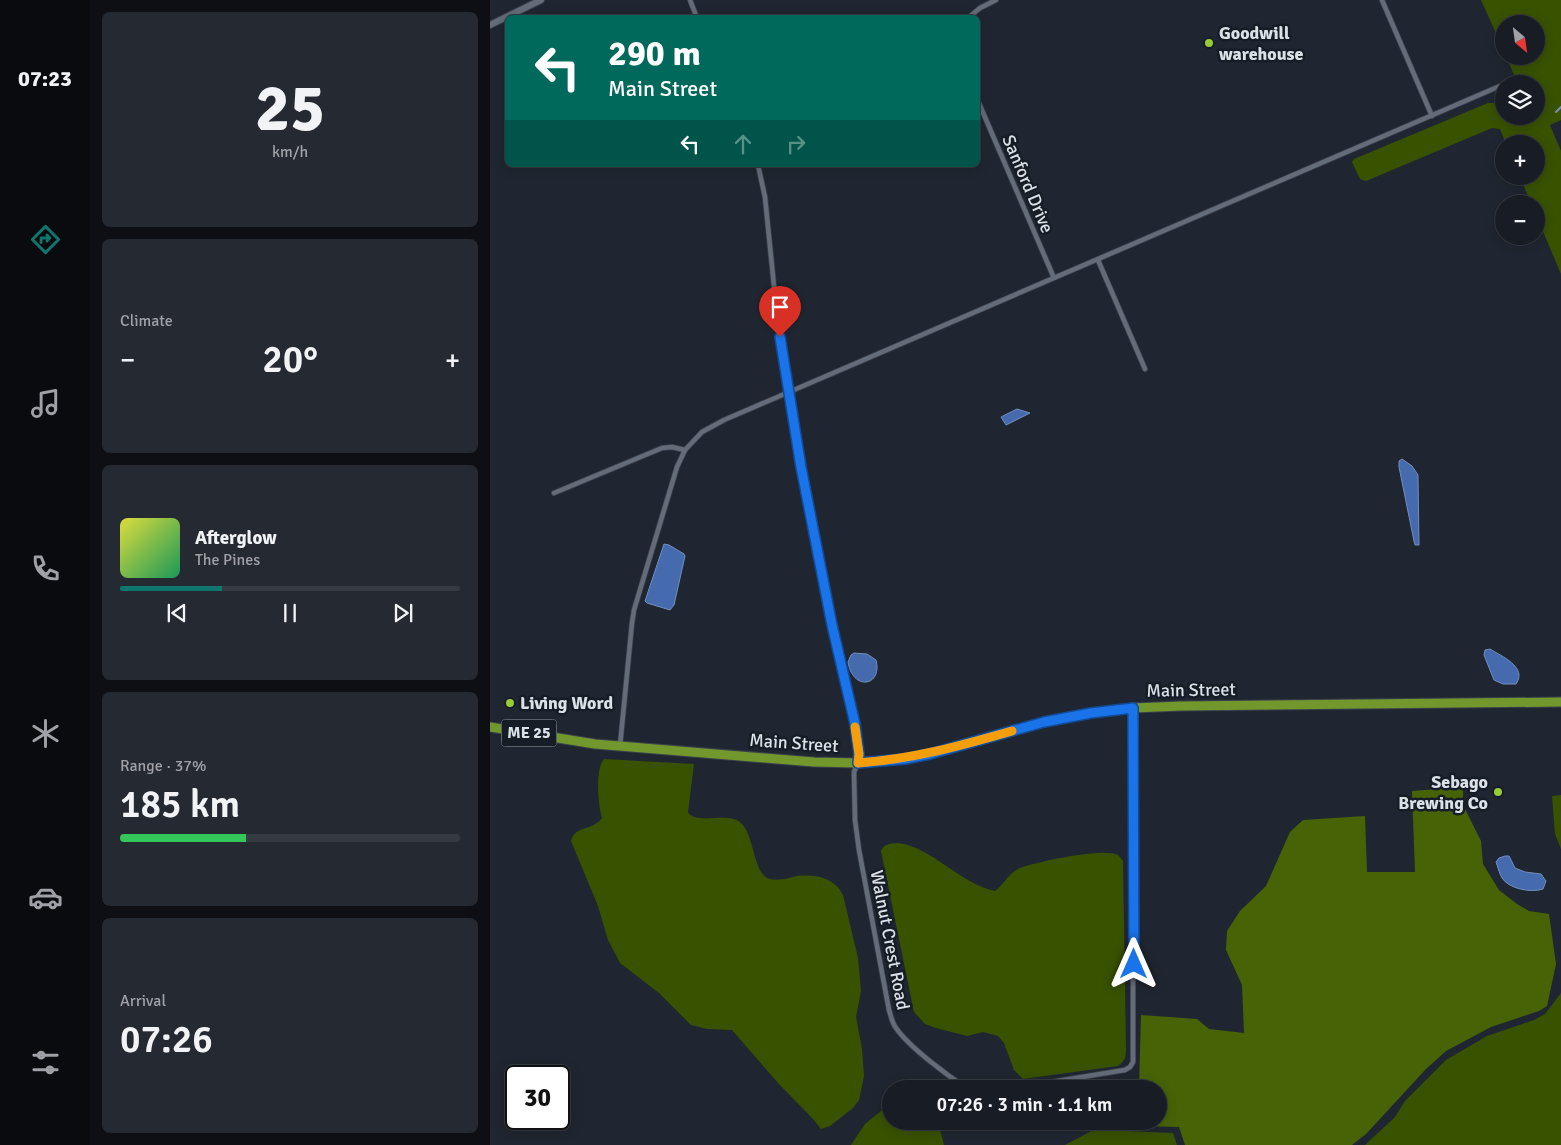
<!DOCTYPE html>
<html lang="en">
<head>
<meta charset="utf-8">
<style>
	:root { --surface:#181c25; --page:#252932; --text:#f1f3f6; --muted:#9fa1a7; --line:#363a42; --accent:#0f766e }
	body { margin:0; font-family:Signika,sans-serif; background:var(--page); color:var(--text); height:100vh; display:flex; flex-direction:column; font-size:19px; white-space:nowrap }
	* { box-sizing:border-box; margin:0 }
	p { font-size:16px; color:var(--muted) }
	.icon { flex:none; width:28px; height:28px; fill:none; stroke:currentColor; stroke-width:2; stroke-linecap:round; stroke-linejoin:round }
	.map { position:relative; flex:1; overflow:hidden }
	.sheet { display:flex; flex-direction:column; gap:12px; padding:12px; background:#0d0f14; width:400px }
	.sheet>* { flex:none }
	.guide { position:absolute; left:15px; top:15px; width:475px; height:152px; border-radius:8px; box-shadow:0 2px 12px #0003,0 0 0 1px var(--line); background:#00695c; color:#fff; overflow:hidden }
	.needle { width:32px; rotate:151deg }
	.fabs { position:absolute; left:1005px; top:15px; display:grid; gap:10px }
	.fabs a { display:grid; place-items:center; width:50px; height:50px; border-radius:50%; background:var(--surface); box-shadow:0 2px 12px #0003,0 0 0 1px var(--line); font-size:25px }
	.speed { position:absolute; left:15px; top:1065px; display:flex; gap:10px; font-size:25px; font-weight:700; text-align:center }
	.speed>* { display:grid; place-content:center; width:65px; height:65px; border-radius:50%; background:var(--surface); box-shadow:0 2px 12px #0003,0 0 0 1px var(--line); line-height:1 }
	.speed .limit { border:2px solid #111; border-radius:8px; background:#fff; color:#111 }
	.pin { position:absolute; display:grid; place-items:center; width:42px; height:42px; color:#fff; margin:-51px -21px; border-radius:50% 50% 50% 0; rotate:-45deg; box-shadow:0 0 5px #0007 }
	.pin .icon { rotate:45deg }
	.me { position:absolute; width:55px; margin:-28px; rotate:0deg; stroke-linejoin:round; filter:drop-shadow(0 0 4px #0008) }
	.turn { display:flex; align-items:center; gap:18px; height:105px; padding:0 20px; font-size:22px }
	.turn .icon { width:65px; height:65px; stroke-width:2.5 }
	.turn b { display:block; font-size:35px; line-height:42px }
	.lanes { display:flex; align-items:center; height:48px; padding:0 20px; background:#0003; justify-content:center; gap:25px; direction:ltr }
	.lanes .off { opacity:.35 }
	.big { font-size:38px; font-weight:600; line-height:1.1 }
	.sheet .widget { flex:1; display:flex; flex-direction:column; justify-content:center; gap:8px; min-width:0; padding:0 18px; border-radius:8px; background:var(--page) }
	.sheet .dial { align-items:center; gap:0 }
	.dial b { font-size:65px; line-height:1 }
	.song { display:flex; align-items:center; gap:15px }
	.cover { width:60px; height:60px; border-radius:8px; background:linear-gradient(135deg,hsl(60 70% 55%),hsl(150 70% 35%)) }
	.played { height:5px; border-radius:2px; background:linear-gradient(90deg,var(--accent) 30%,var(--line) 30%) }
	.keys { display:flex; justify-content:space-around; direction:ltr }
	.heat { display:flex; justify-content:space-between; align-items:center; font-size:28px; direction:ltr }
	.charge { height:8px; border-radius:4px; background:linear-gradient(90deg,#34c759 37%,var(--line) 0) }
	.trip { position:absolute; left:392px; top:1080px; width:285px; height:50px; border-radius:25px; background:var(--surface); box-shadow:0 2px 12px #0003,0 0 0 1px var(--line); font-weight:600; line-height:50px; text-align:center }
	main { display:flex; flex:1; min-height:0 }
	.menu { display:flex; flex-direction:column; width:90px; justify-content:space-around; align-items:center; background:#0a0b0f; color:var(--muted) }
	.menu .icon { width:35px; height:35px }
	.menu .selected { color:var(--accent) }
	.menu b { font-size:22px; color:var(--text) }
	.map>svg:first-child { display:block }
	.green { fill:#395200 }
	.forest { fill:#476306 }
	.water { fill:#456bae; stroke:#728ebf }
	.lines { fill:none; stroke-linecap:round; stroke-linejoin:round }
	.stream { stroke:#728ebf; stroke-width:2 }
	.street-casing { stroke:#3c414b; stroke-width:6 }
	.secondary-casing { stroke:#3c414b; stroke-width:8 }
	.highway-casing { stroke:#3c414b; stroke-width:11 }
	.street { stroke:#646b79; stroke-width:4.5 }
	.secondary { stroke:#646b79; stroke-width:6 }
	.highway { stroke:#72972d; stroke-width:9 }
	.route-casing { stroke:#114b97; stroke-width:12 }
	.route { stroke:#1a73e8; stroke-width:9 }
	.slow { stroke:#f59e0b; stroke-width:9 }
	.poi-dot { fill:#99cb36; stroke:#161d27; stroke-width:2 }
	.labels { text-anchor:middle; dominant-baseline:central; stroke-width:5; stroke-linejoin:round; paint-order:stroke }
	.shield { fill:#161d27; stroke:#a1a6ae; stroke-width:1 }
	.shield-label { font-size:16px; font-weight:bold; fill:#dce1e8 }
	.poi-label { font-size:18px; font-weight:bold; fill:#dce1e8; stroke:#161d27; text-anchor:start }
	.street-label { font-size:18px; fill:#dce1e8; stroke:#161d27 }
</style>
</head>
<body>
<main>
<nav class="menu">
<b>07:23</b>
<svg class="icon selected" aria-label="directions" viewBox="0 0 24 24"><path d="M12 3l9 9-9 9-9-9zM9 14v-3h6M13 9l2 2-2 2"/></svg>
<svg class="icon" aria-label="music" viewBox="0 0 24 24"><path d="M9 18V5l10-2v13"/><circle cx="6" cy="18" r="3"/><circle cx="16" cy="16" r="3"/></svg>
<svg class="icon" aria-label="phone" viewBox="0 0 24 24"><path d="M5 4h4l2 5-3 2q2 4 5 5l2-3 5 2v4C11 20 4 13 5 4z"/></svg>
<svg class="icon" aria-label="climate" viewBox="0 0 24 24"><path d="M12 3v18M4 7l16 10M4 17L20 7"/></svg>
<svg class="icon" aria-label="car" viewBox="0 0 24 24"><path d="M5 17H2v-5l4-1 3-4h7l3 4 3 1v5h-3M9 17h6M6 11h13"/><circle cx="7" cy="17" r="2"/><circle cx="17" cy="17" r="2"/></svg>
<svg class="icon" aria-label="filters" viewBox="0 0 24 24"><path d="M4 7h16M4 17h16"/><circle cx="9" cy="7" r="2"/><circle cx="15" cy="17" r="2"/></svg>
</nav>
<section class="sheet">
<div class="widget dial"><b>25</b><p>km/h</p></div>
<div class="widget"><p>Climate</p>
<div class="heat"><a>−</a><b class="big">20°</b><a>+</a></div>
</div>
<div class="widget">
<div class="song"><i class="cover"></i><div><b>Afterglow</b><p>The Pines</p></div></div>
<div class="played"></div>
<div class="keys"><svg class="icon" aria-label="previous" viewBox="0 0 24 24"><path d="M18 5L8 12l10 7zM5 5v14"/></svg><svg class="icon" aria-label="pause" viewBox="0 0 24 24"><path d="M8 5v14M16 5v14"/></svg><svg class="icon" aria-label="next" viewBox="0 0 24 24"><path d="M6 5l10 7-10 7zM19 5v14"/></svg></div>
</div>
<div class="widget"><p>Range · 37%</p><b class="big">185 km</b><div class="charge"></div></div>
<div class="widget"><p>Arrival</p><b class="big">07:26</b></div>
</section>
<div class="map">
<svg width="1071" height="1145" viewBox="0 0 1071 1145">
	<rect width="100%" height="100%" fill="#202631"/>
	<path class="green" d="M991,0h80v120l-11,5 11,26v123l-25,-59v-11h-5l-11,-28h16v-32h-30l-6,-15 -8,-1 -126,53 -6,-2 -8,-17 2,-3 134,-56h16v13h32v-32h-18l-12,-28h30v-32h-32v27z
		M114,759l90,5 -6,48 1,2c3,2 7,4 11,4 12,2 31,-4 41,5 14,13 12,52 29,56 9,2 19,-1 27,-3 18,-2 38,2 46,19l15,63 3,33 -5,26 6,32 2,27 -5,24 -6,8 -23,18 -9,3 -7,-9 -36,-37 -46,-53 -25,-1 -16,-4 -32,-32 -39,-30 -12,-23 -10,-34 -27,-65c5,-17 21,-9 31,-23 -4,-13 -7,-49 2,-59z
		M1071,795v54l-6,-15 -3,-38z
		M408,843c34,4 62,41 97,48 10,-7 12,-17 25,-23 15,-6 86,-21 98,-13 1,1 5,6 5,6l3,188c0,8 -1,12 -8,17l-95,13 -9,-9 -10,-27 -6,-7 -15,-4 -16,4 -31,-8 -11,-4 -11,-12 -33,-161c3,-8 10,-7 17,-8z
		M1071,993v152h-196l30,-28 10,-16 41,-41 41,-24 47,-16 11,-6z
		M401,1103v18h47l6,24h-93l14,-21z
		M623,1125l15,6 45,2 4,12h-112l32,-17z"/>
	<path class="forest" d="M973,787v18l18,36 2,23 16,26 18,14 12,7 20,3 7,50 -9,42 -8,5 -48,16 -45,24 -20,18 -60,65 -14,11h-167l-6,-18 -41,-1v-5h21v-32h-20l2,-74 56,4 12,10 35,4 -2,-48 -16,-35 1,-19 13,-20 26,-25 24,-54 13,-12 62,-4 2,56h48l-3,-81z"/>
	<path class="water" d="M527,409l13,4 -24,12 -5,-8z
		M912,459l10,7 6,9 1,70h-4l-1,-4 -15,-74v-6z
		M174,544l5,1 15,9 1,2 -11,49 -4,5 -23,-7 -2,-2z
		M1000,649c11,7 38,18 26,35h-13l-9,-4 -10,-25 1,-5z
		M364,653l13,1 9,6c7,26 -23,32 -28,2l3,-7z
		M1015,856h4l6,12 10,4 16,2 5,7 -3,8c-12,4 -34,0 -41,-11 -3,-5 -4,-11 -6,-16l3,-4z"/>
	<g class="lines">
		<path class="stream" d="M1066,112l5,-5"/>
		<defs>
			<path id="street" d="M200,0l7,18
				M892,0l50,116
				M478,18l12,-10 16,-8
				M488,101l76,177
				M268,165l7,32 12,119 14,95 41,214 23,99 4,30 -1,9 -4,9 1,48 4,30 30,160c2,6 3,13 7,18 13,19 52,48 72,61
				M608,260l47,109
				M64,493l108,-45 10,-1 13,3 17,-18 22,-12 776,-334
				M130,746l12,-123 2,-13 43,-143 8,-17
				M533,1089l10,-4 92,-15 5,-3 3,-5v-354"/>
			<path id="secondary" d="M0,25l51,-25"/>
			<path id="highway" d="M0,727l105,17 219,18 44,1 47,-4 25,-5 114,-32 47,-9 42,-5 48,-2 380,-4"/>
		</defs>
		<use href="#street" class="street-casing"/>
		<use href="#secondary" class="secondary-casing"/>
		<use href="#highway" class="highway-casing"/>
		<use href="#street" class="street"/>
		<use href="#secondary" class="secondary"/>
		<use href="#highway" class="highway"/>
	</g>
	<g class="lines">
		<defs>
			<path id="route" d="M290,337l21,130 31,158 23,99 4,30 -1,9 47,-4 25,-5 114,-32 47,-9 42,-5 1,256"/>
		</defs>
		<use href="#route" class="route-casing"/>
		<use href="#route" class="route"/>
		<path class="slow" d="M365,727l4,27 -1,9c55,-4 102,-17 154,-32"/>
	</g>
	<g class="poi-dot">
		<circle cx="719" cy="43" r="5"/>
		<circle cx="20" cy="703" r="5"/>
		<circle cx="1008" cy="792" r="5"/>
	</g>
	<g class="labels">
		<rect class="shield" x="11.5" y="719.5" width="55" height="27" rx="4"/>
		<g class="shield-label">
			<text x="39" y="733">ME 25</text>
		</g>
		<g class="poi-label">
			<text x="729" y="33">Goodwill<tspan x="729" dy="21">warehouse</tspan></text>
			<text x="30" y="703">Living Word</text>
			<text x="998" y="782" text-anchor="end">Sebago<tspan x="998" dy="21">Brewing Co</tspan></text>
		</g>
		<g class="street-label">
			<text transform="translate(538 184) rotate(67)">Sanford Drive</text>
			<text transform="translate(701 690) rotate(-1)">Main Street</text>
			<text transform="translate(304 743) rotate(4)">Main Street</text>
			<text transform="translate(400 940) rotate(79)">Walnut Crest Road</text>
		</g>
	</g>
</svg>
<div class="fabs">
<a><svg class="needle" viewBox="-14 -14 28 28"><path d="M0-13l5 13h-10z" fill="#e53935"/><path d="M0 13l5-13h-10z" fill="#9fa1a7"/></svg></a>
<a><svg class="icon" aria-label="layers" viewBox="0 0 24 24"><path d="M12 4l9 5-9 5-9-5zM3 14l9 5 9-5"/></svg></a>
<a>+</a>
<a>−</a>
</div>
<div class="speed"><div class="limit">30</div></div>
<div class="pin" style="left:290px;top:337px;background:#d93025"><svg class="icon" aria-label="arrive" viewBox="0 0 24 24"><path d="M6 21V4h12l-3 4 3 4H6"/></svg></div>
<svg class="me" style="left:644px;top:964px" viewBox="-20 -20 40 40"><path d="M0-17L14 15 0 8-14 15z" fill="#1a73e8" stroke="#fff" stroke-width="4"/></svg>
<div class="trip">07:26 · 3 min · 1.1 km</div>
<div class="guide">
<div class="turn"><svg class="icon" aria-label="left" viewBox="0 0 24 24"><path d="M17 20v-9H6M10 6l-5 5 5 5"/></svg><div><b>290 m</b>Main Street</div></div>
<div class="lanes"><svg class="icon" aria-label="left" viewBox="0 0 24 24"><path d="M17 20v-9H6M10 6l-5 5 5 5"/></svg><svg class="icon off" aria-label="ahead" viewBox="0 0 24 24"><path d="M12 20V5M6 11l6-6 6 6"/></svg><svg class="icon off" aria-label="right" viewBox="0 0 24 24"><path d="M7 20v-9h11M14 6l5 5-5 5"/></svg></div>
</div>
</div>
</main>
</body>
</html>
